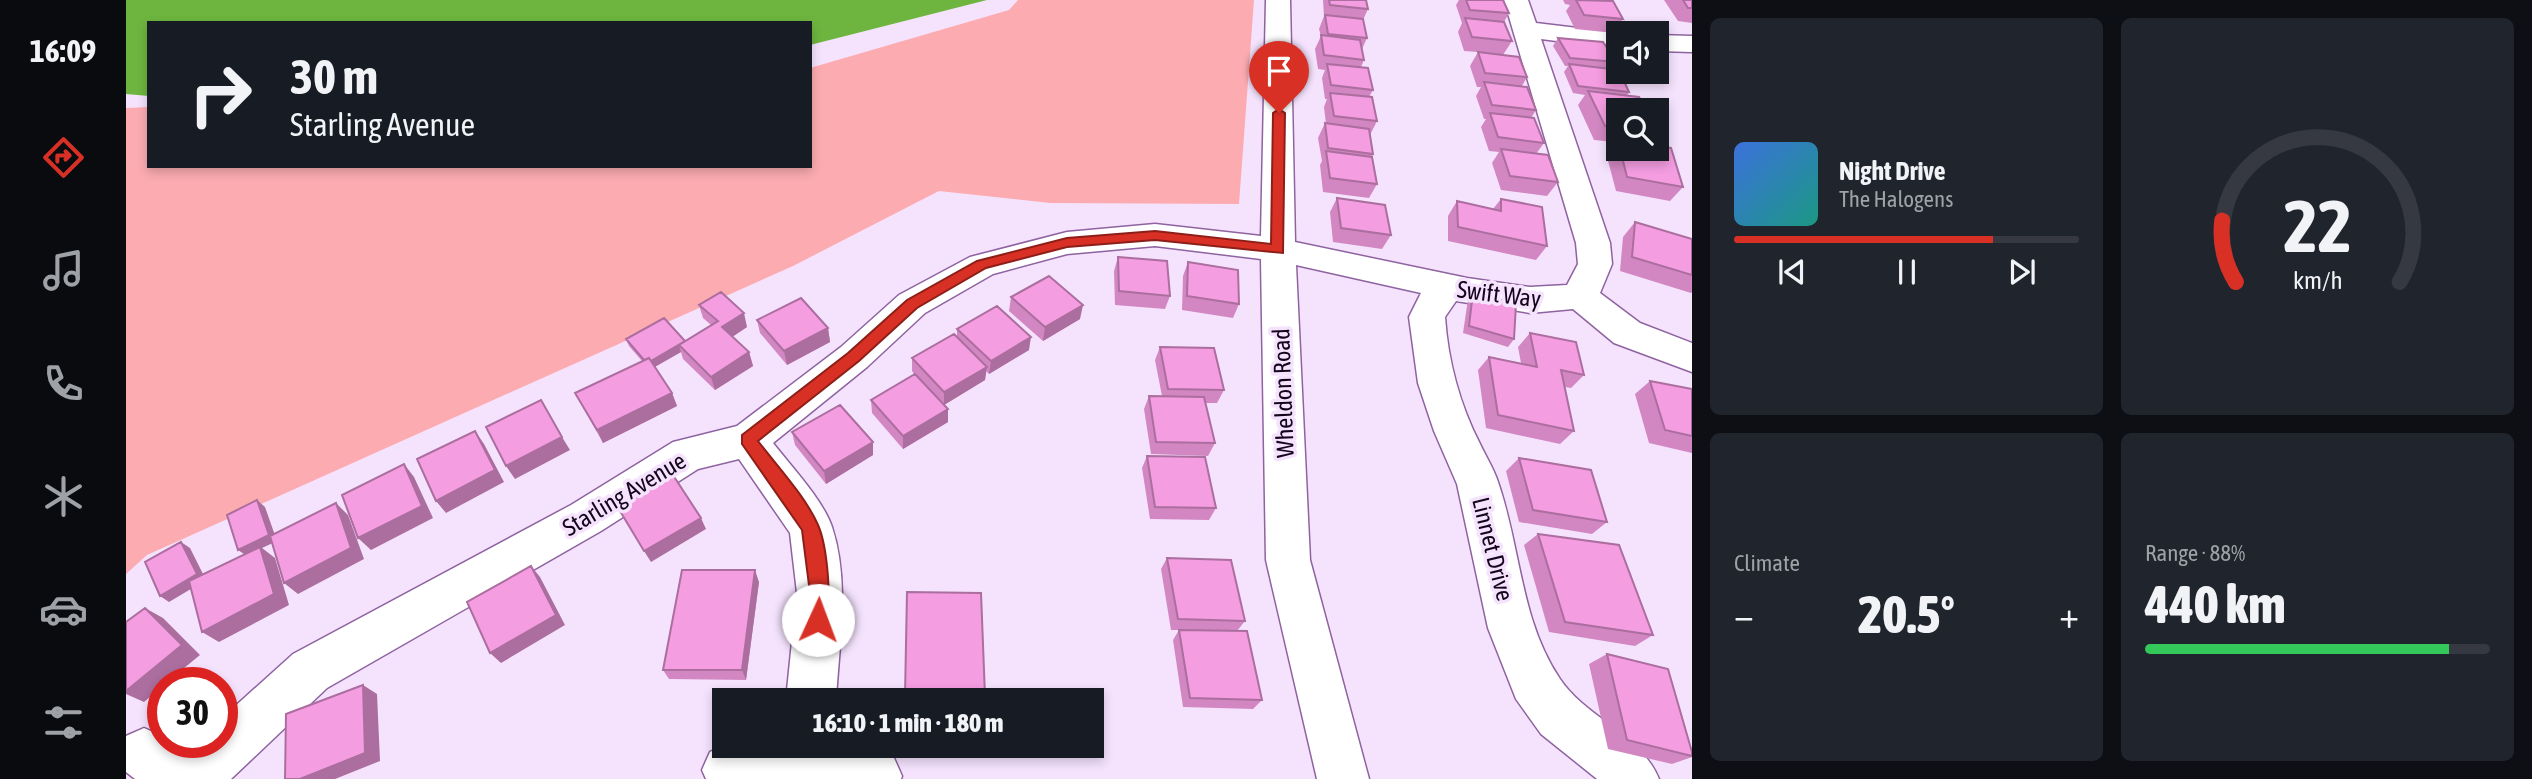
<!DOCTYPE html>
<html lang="en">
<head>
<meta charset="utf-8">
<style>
	:root { --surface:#171b24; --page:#20242c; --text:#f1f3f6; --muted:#9ea1a6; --line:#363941; --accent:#d93025 }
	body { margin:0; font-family:"Asap Condensed",sans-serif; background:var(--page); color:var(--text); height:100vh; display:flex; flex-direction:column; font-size:26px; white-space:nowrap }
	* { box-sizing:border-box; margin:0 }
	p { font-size:23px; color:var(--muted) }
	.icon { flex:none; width:38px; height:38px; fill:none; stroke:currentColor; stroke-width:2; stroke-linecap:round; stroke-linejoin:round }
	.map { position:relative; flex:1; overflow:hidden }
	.side { display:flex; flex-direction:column; gap:18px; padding:18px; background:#0d0f14; width:840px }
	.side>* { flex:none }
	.hud { position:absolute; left:21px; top:21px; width:665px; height:147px; border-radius:0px; box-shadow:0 4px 10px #0003; background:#171b24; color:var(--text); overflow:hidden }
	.controls { position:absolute; left:1480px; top:21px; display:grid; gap:14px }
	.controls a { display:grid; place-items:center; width:63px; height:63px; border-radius:0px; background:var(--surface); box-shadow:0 4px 10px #0003; font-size:35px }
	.speed { position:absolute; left:21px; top:667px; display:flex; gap:14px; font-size:35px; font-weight:700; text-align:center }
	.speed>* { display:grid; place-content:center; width:91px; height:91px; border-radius:50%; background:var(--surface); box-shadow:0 4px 10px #0003; line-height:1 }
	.speed .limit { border:10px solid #d22; background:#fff; color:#111 }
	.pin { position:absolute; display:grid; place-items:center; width:60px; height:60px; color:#fff; margin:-72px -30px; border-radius:50% 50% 50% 0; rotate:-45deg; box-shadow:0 0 7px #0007 }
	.pin .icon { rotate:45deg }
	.me { position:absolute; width:77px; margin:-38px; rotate:2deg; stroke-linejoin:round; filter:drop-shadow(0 0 5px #0008) }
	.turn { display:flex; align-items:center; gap:24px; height:147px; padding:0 28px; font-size:32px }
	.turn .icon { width:91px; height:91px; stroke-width:2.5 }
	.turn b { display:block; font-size:49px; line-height:60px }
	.big { font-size:52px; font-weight:800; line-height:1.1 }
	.side .tile { flex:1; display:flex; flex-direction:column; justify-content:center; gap:10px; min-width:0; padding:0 24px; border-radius:10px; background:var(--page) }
	.side .dial { align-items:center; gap:0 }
	.dial svg { height:182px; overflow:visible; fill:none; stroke:var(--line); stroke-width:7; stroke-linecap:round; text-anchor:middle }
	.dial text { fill:var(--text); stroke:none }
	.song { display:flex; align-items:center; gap:21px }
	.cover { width:84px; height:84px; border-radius:10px; background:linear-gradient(135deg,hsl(220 70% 55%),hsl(170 70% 35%)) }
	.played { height:7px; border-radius:4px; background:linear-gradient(90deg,var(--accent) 75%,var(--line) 75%) }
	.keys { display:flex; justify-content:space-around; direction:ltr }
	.heat { display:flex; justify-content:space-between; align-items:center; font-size:38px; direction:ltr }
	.charge { height:10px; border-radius:5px; background:linear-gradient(90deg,#34c759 88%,var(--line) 0) }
	.side .tiles { flex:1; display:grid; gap:18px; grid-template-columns:repeat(2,1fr) }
	.trip { position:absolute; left:586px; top:688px; width:392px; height:70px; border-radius:0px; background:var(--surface); box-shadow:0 4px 10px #0003; font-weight:800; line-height:70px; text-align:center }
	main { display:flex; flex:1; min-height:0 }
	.dock { display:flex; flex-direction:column; width:126px; justify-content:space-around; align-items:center; background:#090b0e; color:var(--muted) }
	.dock .icon { width:49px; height:49px }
	.dock .current { color:var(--accent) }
	.dock b { font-size:32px; color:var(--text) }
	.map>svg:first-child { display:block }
	.green { fill:#fcacb1 }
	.water { fill:#6db53f }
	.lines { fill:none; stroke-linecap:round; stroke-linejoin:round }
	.minor-casing { stroke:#8e63a0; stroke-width:3 }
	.minor { fill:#fff; fill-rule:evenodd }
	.wall { fill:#d287c2 }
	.shaded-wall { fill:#ab6e9e }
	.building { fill:#f49de1; stroke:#ab6e9e; stroke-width:2 }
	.route { fill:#d93025; stroke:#8d1f18; stroke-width:2 }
	.labels { text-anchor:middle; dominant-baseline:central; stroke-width:7; stroke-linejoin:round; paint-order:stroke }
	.street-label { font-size:24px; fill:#15051b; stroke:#f5e3fe }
</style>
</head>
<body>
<main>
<nav class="dock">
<b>16:09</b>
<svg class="icon current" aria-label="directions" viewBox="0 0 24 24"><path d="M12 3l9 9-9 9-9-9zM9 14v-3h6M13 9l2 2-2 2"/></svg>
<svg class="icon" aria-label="music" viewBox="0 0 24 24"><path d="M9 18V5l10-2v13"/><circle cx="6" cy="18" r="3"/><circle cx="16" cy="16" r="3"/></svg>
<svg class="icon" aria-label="phone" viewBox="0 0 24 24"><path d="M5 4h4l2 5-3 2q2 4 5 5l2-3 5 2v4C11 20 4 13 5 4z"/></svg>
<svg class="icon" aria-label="climate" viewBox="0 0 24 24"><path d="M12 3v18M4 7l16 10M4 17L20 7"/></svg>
<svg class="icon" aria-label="car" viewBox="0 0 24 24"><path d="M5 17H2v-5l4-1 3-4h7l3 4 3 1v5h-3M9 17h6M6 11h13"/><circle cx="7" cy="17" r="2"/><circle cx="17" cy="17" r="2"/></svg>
<svg class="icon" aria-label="filters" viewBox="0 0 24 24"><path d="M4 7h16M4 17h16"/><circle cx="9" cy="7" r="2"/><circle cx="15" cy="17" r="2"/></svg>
</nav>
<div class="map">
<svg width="1566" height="779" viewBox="0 0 1566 779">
	<rect width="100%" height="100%" fill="#f5e3fe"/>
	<path class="green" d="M892,0h236l-15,204 -189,-1 -111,-12 -146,75 -646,289 -21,19v-466l23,-1v59h661v-98l199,-58z"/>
	<path class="water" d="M0,0h861l-177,45v-22h-661v73l-23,-2z"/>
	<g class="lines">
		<defs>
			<path id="minor" d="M1140,0h24l5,242 172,36 63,9 37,-2 11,-21 -2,-21 -72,-243h24l8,23 83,10v16l-78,-10 69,204 2,21 -12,29 40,30 52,20v29l-78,-29 -41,-34 -43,4 -74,-12 -11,16c3,44 15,88 35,127 6,13 14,25 18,38 23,66 22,138 62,197 27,40 80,54 99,100h-62l-56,-45 -25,-35 -28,-71 -31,-144 -23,-53 -16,-48 -9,-66 12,-24 -125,-28 14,295 59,219h-52l-51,-219 -5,-301 -106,-13 -88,8 -74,20 -68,39 -58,54 -94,76c18,23 50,57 59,84 18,55 7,117 4,173h-50l11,-107 -7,-60 -51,-74 -41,10 -97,62 -274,157 -96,91h-96l-9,-7v-36l18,-8 18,8 1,6h8l13,10 11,-10h27v-24l71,-64 278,-149 102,-63 64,-16 104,-79 58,-52 71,-38 97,-25 88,-8 106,12z
				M1531,35l35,1v16l-35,-1z
				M598,745l152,5 18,8 8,18 -1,3h-195l-4,-9 8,-18z"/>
		</defs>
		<use href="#minor" class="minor-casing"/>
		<use href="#minor" class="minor"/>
	</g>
	<path class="wall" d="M1197,0h6l39,9 -5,11 4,18 -5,11 2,11 -3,7 12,23 -4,7 8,24 -7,14 3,19 -1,3 5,27 -8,14 -46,-6 -3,-27 2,-4 -4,-23 7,-15 1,1 -2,-17 3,-8h-2l-3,-21 3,-8 -7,-1 -3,-20 6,-13 -2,-7 5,-13z
		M1333,0h44l6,13 -5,9 8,19 -9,14 24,22 -5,9 14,24 -5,8 13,25 -8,11 22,28 -11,14 -46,-6 -9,-27 7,-11 -10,-1 -8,-24 5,-8h-2l-8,-23 5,-9h-4l-7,-21 8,-14 -14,-1 -6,-19 4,-9 -6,-18z
		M1437,0h45v1l15,18 -9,14 -39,-4 -9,-18 4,-6 -5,-1z
		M1538,0h28v23l-14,-2z
		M1432,38l59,24 -5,7 17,23 -10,18v39h38l26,38 -13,14 -54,-10 -10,-38 9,-11 -21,-2 -16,-35 7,-10 -12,-2 -9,-21 4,-6h-3l-12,-20z
		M1211,198l54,37 -9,14 -49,-7 -3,-30z
		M1375,199l46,47 -11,14 -88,-19v-25l9,-15 36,8z
		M1509,222l57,17v53l-1,1 -71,-22 3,-34z
		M992,257l52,39 -5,13 -50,-4 -1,-34z
		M1062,262l51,42 -6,14 -51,-8 1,-34z
		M1347,292l41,47 -6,8 -45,-14 5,-34z
		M885,297l69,22 -37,22 -34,-30z
		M573,305l48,22 -15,10 17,15 4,14 -38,24 -32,-31 -2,-7 -26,15 17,26 5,13 -74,37 -28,-50 67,-32 -13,-15 -3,-7 59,2 26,-16 -8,-7z
		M631,320l71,8 2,14 -43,23 -27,-32z
		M831,329l72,21 -40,24 -3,-3 -1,9 -41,25 4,4v13l-45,27 -31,-36 -1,-13 43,-26 -2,-3v-13l45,-21z
		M1404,333l54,42 -13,13 -6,-1 9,44 -14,13 -74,-16 -8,-58 11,-13 32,6 -3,-16z
		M1034,347l64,43 -7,13h-12l10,40 -7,13 -57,-2 -7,-45 5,-13h13l-7,-36z
		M1524,381l42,8v64l-43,-10 -14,-49z
		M666,432l81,23 -47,29 -31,-39z
		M1021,456l69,52 -7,12 -59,-1 -8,-51z
		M1393,458l88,64 -15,12 -73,-12 -13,-51z
		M1412,534l115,101 -18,11 -86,-14 -25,-87z
		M1041,558l78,63 -8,10 25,69 -9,9 -70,-2 -10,-67 6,-10h-8l-10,-61z
		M633,582l-13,98 -77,-1 -6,-9z
		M781,592l78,104 -1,4h-79z
		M1481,654l85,98v5l-20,7 -64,-15 -19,-85z"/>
	<path class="shaded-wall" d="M957,305l-3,14 -37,22 2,-14z
		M618,313l3,14 -21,14 -4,-14z
		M702,328l2,14 -43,23 -3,-14z
		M905,337l-2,13 -40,24 2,-13z
		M553,345l2,7 -32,18 -2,-7z
		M623,352l4,14 -38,24 -4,-13z
		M861,367l-2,13 -41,25v-13z
		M546,393l5,13 -74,37 -6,-13z
		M822,409v13l-45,27v-13z
		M349,431l9,13 20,38 -58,31 -10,-12z
		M436,437l8,13 -55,29 -9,-13z
		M747,442v13l-47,29 -2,-13z
		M278,464l10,13 19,41 -62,32 -13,-12z
		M131,500l8,7 12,34 -15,7 13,10 14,47 -70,37 -17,-10 45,-76 -9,-6z
		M210,503l12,12 16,44 -66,35 -14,-11z
		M575,518l5,11 -55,33 -7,-11z
		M55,542l9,6 16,32 -37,22 -9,-6z
		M405,566l9,11 25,48 -64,38 -11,-10z
		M629,570l4,12 -13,98 -4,-10z
		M19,608l18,10 37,37 -33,27h-4v4l-19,16 -18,-8v-3z
		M237,685l14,9 3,67 -45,18h-35z"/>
	<path class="building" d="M1203,0h37l2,9 -38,-4z
		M1340,0h37l6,13 -39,-3z
		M1450,0l37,1 10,18 -39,-4z
		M1557,0h9v8h-4z
		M1199,15l38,4 4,19 -39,-4z
		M1339,18l39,4 8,19 -40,-4z
		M1195,35l39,5 4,20 -40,-5z
		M1432,38l45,4 14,20 -47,-4z
		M1352,52l41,5 8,20 -42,-4z
		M1201,64l41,4 5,22 -42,-5z
		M1443,64l50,6 10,22 -51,-6z
		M1358,82l43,5 9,23 -44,-5z
		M1462,91l51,6 8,13h-28v18l-14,-2z
		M1204,93l42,4 5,24 -43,-5z
		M1364,113l44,5 10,25 -46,-6z
		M1199,123l44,6 4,25 -45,-6z
		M1531,146l14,2 12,39 -56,-10 -7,-28h37z
		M1375,149l47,6 10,27 -48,-6z
		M1200,151l46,6 5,27 -47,-6z
		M1211,198l48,7 6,30 -50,-7z
		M1375,199l41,8 5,39 -89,-19 -1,-26 44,10z
		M1509,222l57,17v36l-60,-18z
		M992,257l49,4 3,35 -51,-5z
		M1062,262l50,8 1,34 -52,-8z
		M923,276l34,29 -38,22 -34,-30z
		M595,292l23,21 -22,14 27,25 -38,25 -32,-32 39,-24 -19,-16z
		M1347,292l43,12 -2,35 -45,-13z
		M675,298l27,30 -44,23 -27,-31z
		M871,306l34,31 -40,24 -34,-32z
		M538,318l21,23 -34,20 -2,-3 -5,2 -18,-21z
		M1404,333l46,9 8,33 -23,-5 13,61 -76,-16 -9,-58 48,10z
		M828,334l33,33 -43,25 -32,-34z
		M1034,347l54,1 10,42 -56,-1z
		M523,358l23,35 -75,37 -22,-37z
		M789,374l33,35 -45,27 -32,-36z
		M1524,381l42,8v47l-27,-6z
		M1023,396l55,1 11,46 -59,-1z
		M415,400l21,37 -56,29 -20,-39z
		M714,405l33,37 -49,29 -32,-39z
		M349,431l20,39 -59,31 -19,-42z
		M1021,456l58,1 11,51 -61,-1z
		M1393,458l72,12 16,52 -74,-12z
		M278,464l18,42 -64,32 -16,-43z
		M547,475l28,43 -57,33 -27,-45z
		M131,500l12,35 -31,15 -11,-35z
		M210,503l15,45 -67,35 -14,-47z
		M1412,534l81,11 34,90 -88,-13z
		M55,542l16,32 -37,22 -15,-34z
		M134,547l14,47 -72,38 -13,-51z
		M1041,558l64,2 14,61 -67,-2z
		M405,566l25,49 -66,38 -23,-51z
		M556,570h73l-13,100h-79z
		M781,592l74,1 4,103h-80z
		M19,608l37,37 -56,46v-69z
		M1053,630l68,1 15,69 -72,-2z
		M1481,654l61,15 24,83v4l-65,-16z
		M237,685l2,68 -65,26h-15l1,-65z"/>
	<path class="route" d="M1153,109l6,4 -2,140 -128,-13 -88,7 -81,21 -69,40 -58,53 -101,80c19,25 48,56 60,84 9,20 15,81 7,101l-7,3 -7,-3 -3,-6 2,-27 -8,-63 -60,-86v-9l106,-82 59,-53 70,-39 90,-23 88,-7 116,13 2,-131z"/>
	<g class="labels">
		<g class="street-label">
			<text transform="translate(1373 294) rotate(7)">Swift Way</text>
			<text transform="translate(1157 393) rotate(-92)">Wheldon Road</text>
			<text transform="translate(498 494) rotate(-31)">Starling Avenue</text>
			<text transform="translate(1367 549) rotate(76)">Linnet Drive</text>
		</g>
	</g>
</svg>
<div class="controls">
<a><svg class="icon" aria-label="sound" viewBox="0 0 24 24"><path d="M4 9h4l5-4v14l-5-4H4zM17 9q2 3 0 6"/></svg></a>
<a><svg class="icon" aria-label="search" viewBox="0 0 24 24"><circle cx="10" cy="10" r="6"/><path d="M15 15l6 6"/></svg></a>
</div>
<div class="speed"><div class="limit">30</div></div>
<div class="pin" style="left:1153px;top:113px;background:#d93025"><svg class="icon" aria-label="arrive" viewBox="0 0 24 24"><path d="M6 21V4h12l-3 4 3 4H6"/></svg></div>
<svg class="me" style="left:692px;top:620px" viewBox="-20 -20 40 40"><circle r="19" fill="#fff"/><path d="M0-13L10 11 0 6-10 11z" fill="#d93025"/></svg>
<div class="trip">16:10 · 1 min · 180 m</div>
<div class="hud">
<div class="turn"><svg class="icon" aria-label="right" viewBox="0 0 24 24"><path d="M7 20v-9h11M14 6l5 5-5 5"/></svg><div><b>30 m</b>Starling Avenue</div></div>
</div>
</div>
<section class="side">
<div class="tiles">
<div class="tile">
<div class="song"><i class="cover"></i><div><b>Night Drive</b><p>The Halogens</p></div></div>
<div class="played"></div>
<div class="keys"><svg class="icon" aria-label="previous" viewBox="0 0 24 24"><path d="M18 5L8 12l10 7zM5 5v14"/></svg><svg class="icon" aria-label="pause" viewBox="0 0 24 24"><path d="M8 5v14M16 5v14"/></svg><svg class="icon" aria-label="next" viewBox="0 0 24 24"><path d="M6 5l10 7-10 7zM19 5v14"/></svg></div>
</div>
<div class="tile dial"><svg viewBox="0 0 100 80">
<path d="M14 69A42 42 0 1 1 86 69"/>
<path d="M14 69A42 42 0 0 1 8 42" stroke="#d93025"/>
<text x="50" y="56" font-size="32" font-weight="700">22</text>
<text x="50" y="72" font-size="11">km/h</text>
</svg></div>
<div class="tile"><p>Climate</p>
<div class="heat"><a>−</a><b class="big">20.5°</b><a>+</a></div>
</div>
<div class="tile"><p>Range · 88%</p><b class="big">440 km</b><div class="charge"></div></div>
</div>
</section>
</main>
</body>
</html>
